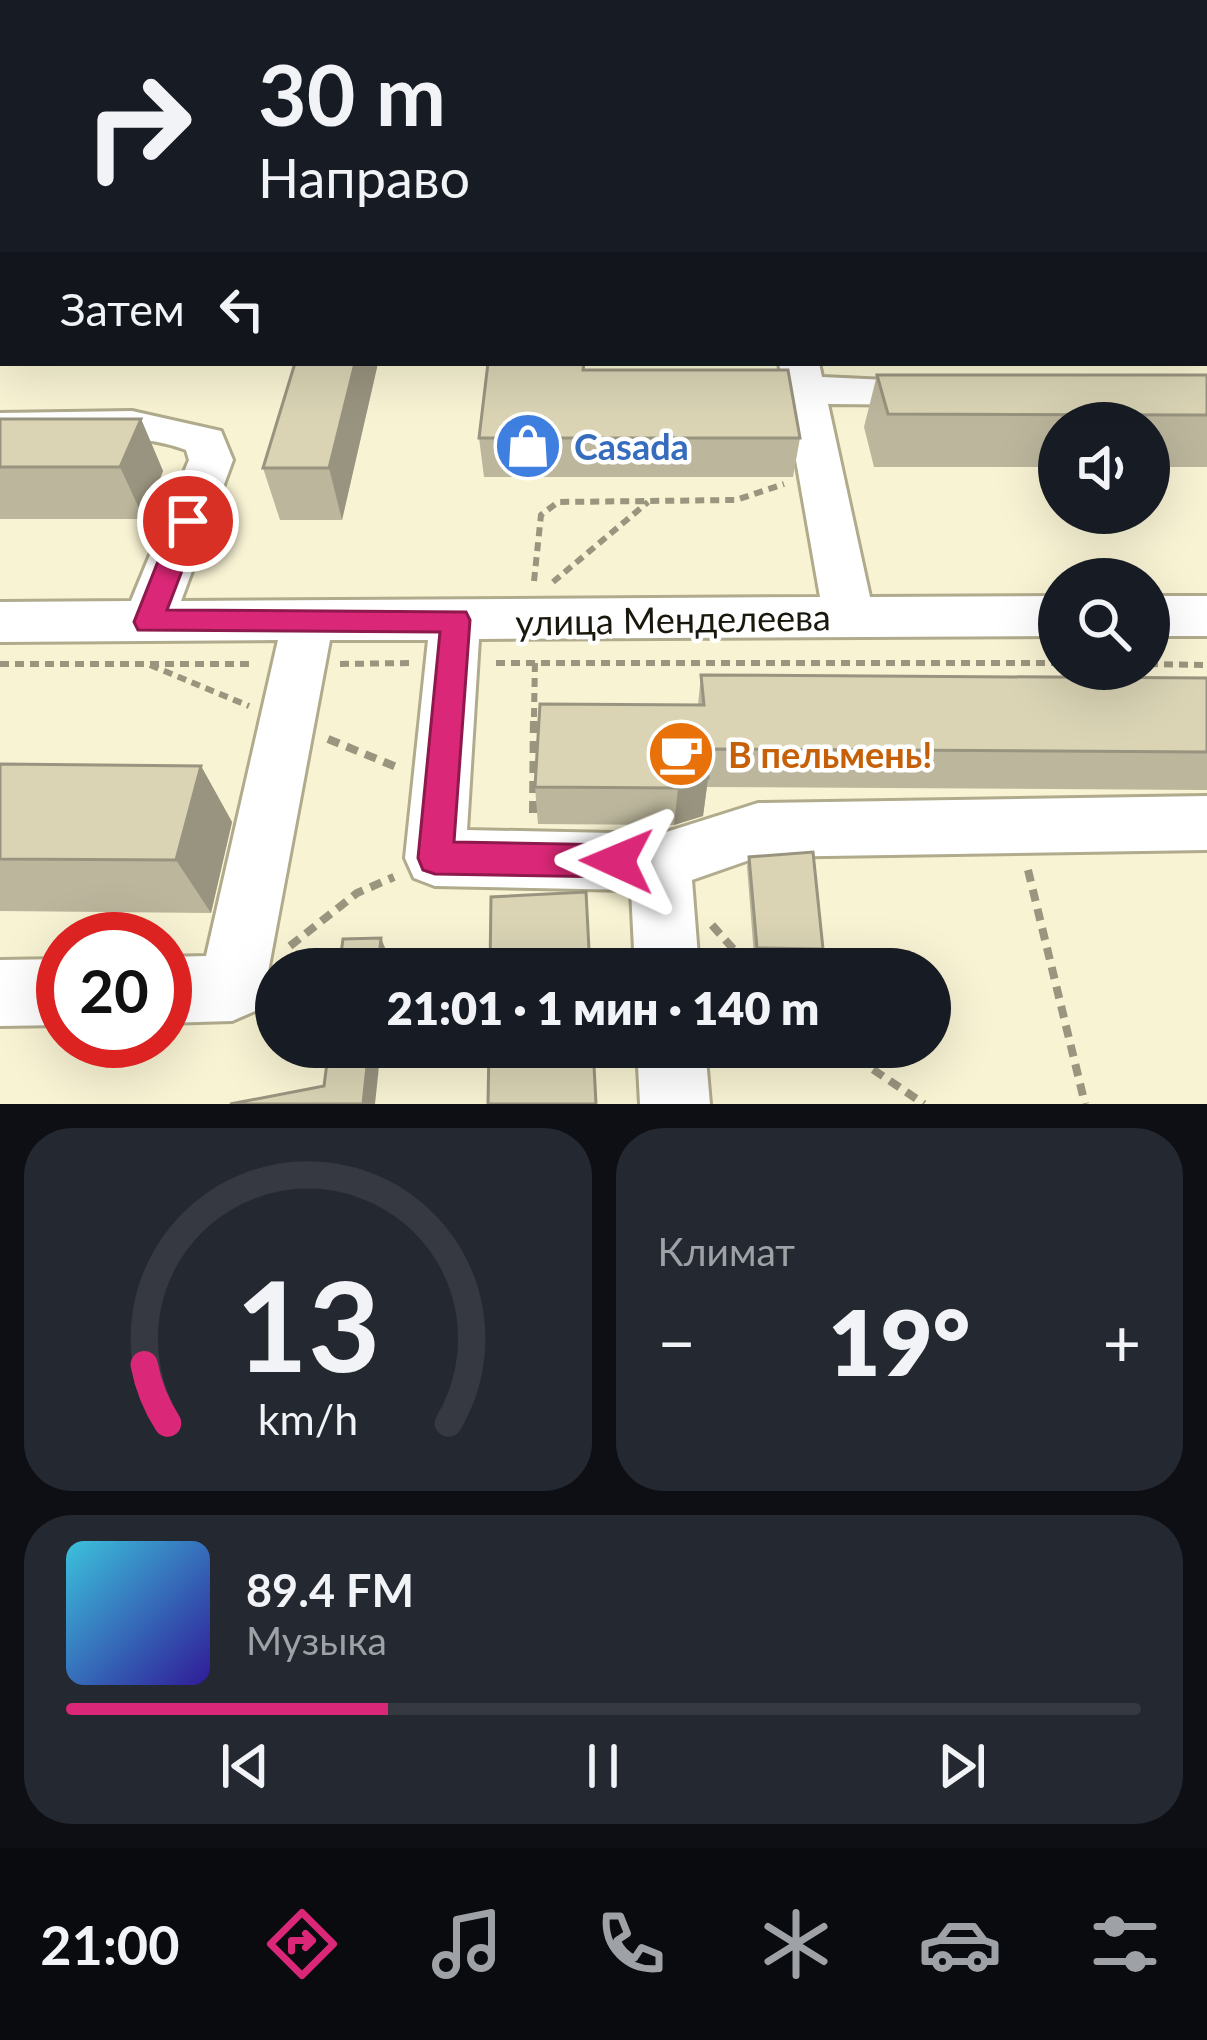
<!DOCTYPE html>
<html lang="ru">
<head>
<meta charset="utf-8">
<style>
	:root { --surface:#171b24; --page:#242831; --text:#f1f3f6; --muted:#9ea1a6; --line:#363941; --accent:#db2777 }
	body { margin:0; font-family:Lato,sans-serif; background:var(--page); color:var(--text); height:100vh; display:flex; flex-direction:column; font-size:45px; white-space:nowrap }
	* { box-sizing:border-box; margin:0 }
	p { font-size:39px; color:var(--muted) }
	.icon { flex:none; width:66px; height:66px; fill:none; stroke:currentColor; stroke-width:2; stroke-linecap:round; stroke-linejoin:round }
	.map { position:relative; height:1104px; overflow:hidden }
	.panel { display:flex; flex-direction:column; gap:24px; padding:24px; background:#0d0f14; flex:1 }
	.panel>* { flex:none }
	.guide { position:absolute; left:0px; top:0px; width:1209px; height:366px; box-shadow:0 12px 48px #0002; background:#171b24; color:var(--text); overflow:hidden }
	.controls { position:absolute; left:1038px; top:402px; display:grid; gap:24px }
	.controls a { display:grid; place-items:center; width:132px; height:132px; border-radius:50%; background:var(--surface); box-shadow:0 12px 48px #0002; font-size:60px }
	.speed { position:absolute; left:36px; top:912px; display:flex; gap:24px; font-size:60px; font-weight:700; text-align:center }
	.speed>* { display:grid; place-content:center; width:156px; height:156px; border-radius:50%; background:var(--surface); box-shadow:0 12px 48px #0002; line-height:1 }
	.speed .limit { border:18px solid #d22; background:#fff; color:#111 }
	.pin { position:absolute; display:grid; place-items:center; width:102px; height:102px; color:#fff; margin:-51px; border:6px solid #fff; border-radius:50%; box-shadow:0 3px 12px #0007 }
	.me { position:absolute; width:132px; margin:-66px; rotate:271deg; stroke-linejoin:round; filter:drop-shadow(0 0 9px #0008) }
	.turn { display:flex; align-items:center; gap:42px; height:252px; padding:0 60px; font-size:54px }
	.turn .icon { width:156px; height:156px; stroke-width:2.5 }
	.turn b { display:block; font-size:84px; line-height:102px }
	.then { display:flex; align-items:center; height:114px; padding:0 60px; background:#0003; gap:24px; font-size:45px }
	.big { font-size:90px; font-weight:800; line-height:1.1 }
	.panel .widget { flex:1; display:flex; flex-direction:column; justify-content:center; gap:18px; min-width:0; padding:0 42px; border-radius:48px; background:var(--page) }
	.panel .dial { align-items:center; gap:0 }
	.dial svg { height:312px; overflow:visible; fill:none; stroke:var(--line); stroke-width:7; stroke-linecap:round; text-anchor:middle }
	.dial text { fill:var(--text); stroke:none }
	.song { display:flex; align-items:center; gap:36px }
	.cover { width:144px; height:144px; border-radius:18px; background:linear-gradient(135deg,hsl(190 70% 55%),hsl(250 70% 35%)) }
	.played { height:12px; border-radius:6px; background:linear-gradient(90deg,var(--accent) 30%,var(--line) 30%) }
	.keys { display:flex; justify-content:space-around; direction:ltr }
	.heat { display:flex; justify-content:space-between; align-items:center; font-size:66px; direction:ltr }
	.panel .tiles { flex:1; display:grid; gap:24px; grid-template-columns:1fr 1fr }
	.widget:last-child { grid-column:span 2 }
	.trip { position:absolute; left:255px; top:948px; width:696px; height:120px; border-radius:60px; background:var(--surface); box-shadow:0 12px 48px #0002; font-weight:800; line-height:120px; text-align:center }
	.menu { display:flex; height:192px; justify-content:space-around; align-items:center; background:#090b0e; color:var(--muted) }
	.menu .icon { width:84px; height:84px }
	.menu .current { color:var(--accent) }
	.menu b { font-size:54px; color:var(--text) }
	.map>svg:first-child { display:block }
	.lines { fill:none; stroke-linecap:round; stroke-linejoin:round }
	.minor-casing { stroke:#b0ab8c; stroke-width:6 }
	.path-far1 { stroke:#99957e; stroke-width:6; stroke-dasharray:9 6; stroke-linecap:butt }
	.path { stroke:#99957e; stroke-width:8; stroke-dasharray:12 8; stroke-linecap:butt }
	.minor { fill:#fff; fill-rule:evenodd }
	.wall { fill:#bbb69c }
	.shaded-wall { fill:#99947f }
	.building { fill:#dad4b5; stroke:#99947f; stroke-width:3 }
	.route { fill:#db2777; stroke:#8e194d; stroke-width:3 }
	.labels { text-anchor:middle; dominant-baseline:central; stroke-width:9; stroke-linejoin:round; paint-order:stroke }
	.shop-label { font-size:36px; font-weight:bold; fill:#366cbe; stroke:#fff; text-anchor:start }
	.street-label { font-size:36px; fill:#1a180c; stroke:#fff }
	.food-label { font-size:36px; font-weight:bold; fill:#c56008; stroke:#fff; text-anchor:start }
</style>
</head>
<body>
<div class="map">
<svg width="1207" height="1104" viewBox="0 0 1207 1104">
	<rect width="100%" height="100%" fill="#f8f3d3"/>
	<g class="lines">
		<defs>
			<path id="minor" d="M54,0h26l-28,3z
				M464,0h26v3h-26z
				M1206,35h1v16h-1z
				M3,68v21l-3,1v-21z
				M1206,80h1v18h-1z
				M3,115v21l-3,-1z
				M3,153v23l-3,1v-23z
				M1206,223h1v22h-1z
				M779,363h40l3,14 131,6 6,9 -6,9 -15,4 -110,-1 42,193 189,-1v40l-580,3 -12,191 193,4 98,-31 449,-7v54l-449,7 -66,23 7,89h-64l-4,-79 -196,-4 -21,-8 -9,-20 23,-218h-98l-65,348 -10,23 -23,10 -67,2v-66l41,-1 72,-316 -278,2v-40l131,-1 58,-141 -3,-10c-58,-22 -126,-9 -186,-9v-28l132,-2 89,20 12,29 -52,141 639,-4z
				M1149,596h58v40h-58z
				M63,959v66l-63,1v-66z
				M637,1047h68l5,57h-70z"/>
		</defs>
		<use href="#minor" class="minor-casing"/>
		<path class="path-far1" d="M534,581l7,-66 17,-13 178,-2 48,-16
			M553,582l95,-80
			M496,663h563
			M0,664h254
			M340,664l70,-1
			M1149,664l58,1
			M150,665l99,41
			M534,717l1,-58"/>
		<path class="path" d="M328,739l71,29
			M533,813l1,-99
			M1028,870l57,234
			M712,925l39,44
			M290,946l67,-53 37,-16
			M840,1047l84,57"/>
		<use href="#minor" class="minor"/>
	</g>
	<path class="wall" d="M809,0h67l2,3h-68z
		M1051,0h156v32l-1,-29h-153z
		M1206,244h1v83h-1z
		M378,363l-36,157h-62l-17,-52z
		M584,370l216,68 -7,39h-309l-5,-39z
		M877,375h330v92h-58v-44h-90v44h-185l-10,-40z
		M0,419h141l22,52 -19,48h-144z
		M701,675l506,3v112l-500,-3 -4,29 -29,9 -136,-1 -3,-37 163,-82z
		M0,764l201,2 31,56 -21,91 -211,-2z
		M749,857l74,92 -3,8 -66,-1 -7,-90z"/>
	<path class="shaded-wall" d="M0,0h44l-3,3h-38v62h-3z
		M0,123l3,7v18l-3,1z
		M355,363h23l-36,157 -13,-52z
		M141,419l22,52 -19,48 -24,-52z
		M201,766l31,56 -21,91 -35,-53z
		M708,778l-5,38 -29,9 4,-37z
		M381,938l9,22 -1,9h-11z
		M369,1047h12l-6,57h-12z"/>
	<path class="building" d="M388,0h39l-1,3h-39z
		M832,0h44l2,3h-45z
		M295,363h60l-26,105h-66z
		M488,363h96l-1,7h205l12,68h-321z
		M877,375h330v40l-319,-1z
		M0,419h141l-21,48h-120z
		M701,675l506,3v74l-501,-3 2,29 -30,10 -143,-1 5,-83 164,1z
		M0,764l201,2 -25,94 -176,-1z
		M813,852l10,97 -66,-1 -8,-91z
		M586,892l4,77h-100l1,-72z
		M381,938l-3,31h-39l4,-30z
		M329,1047h40l-6,57h-133l94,-18z
		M489,1047h104l3,57h-108z"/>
	<path class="route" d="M188,512l13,9 -34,89 299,2 4,8 -16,222 163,3 13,5 5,11 -5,11 -13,5 -182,-3 -12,-4 -5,-12 22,-226 -302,-2 -4,-8 40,-101z"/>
	<defs>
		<symbol id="shop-disc" viewBox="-11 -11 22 22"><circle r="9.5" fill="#3f7fe0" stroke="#fff"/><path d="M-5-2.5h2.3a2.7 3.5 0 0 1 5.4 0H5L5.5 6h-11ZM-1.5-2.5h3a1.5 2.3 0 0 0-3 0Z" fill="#fff"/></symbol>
		<symbol id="cafe-disc" viewBox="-11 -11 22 22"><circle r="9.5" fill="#e8710a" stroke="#fff"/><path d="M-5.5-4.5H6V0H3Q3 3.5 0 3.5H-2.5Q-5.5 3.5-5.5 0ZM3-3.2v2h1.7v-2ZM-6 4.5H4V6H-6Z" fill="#fff"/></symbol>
	</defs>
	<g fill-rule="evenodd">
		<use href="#shop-disc" x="490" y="408" width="76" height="76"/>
		<use href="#cafe-disc" x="643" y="716" width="76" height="76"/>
	</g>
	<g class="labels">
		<g class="shop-label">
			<text x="574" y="446">Casada</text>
		</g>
		<g class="street-label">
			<text transform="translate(673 619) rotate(-1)">улица Менделеева</text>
		</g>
		<g class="food-label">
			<text x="728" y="754">В пельмень!</text>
		</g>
	</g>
</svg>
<div class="controls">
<a><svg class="icon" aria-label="sound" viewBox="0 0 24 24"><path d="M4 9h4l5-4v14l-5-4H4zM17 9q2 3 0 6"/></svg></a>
<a><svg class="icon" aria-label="search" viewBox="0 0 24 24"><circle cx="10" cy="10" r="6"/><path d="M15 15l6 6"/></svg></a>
</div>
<div class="speed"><div class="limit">20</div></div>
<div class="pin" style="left:188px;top:521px;background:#d93025"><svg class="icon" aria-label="arrive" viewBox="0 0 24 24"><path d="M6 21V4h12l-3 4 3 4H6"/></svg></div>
<svg class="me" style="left:617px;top:861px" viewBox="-20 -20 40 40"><path d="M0-17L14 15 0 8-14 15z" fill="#db2777" stroke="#fff" stroke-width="4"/></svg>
<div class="trip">21:01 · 1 мин · 140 m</div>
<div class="guide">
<div class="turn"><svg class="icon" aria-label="right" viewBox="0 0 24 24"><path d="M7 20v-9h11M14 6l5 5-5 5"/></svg><div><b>30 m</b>Направо</div></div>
<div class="then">Затем<svg class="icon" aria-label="left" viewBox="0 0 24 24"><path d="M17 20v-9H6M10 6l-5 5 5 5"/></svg></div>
</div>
</div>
<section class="panel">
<div class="tiles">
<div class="widget dial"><svg viewBox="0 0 100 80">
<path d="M14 69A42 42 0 1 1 86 69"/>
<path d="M14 69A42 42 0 0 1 8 54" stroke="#db2777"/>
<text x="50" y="56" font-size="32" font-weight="700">13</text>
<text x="50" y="72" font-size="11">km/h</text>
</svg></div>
<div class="widget"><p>Климат</p>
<div class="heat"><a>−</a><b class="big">19°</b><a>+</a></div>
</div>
<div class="widget">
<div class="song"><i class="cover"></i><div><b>89.4 FM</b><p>Музыка</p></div></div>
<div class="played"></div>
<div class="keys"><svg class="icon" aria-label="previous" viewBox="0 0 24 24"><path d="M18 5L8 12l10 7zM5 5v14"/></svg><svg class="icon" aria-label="pause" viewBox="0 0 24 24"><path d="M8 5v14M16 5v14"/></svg><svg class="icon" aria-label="next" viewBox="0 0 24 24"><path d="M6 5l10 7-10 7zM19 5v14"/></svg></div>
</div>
</div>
</section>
<nav class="menu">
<b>21:00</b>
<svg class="icon current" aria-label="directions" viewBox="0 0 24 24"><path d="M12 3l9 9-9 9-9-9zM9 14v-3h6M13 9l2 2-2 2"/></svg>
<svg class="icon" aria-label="music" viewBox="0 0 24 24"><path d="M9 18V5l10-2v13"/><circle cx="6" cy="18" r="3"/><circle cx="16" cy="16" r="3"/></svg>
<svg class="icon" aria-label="phone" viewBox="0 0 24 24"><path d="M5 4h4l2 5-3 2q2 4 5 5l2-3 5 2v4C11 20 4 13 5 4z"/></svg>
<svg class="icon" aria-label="climate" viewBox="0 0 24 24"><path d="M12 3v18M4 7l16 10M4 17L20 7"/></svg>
<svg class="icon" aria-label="car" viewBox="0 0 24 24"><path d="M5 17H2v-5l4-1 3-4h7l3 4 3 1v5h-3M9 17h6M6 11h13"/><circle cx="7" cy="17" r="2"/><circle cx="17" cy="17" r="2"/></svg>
<svg class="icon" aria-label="filters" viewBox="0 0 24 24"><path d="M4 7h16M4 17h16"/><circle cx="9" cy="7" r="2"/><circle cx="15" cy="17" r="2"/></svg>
</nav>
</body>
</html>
